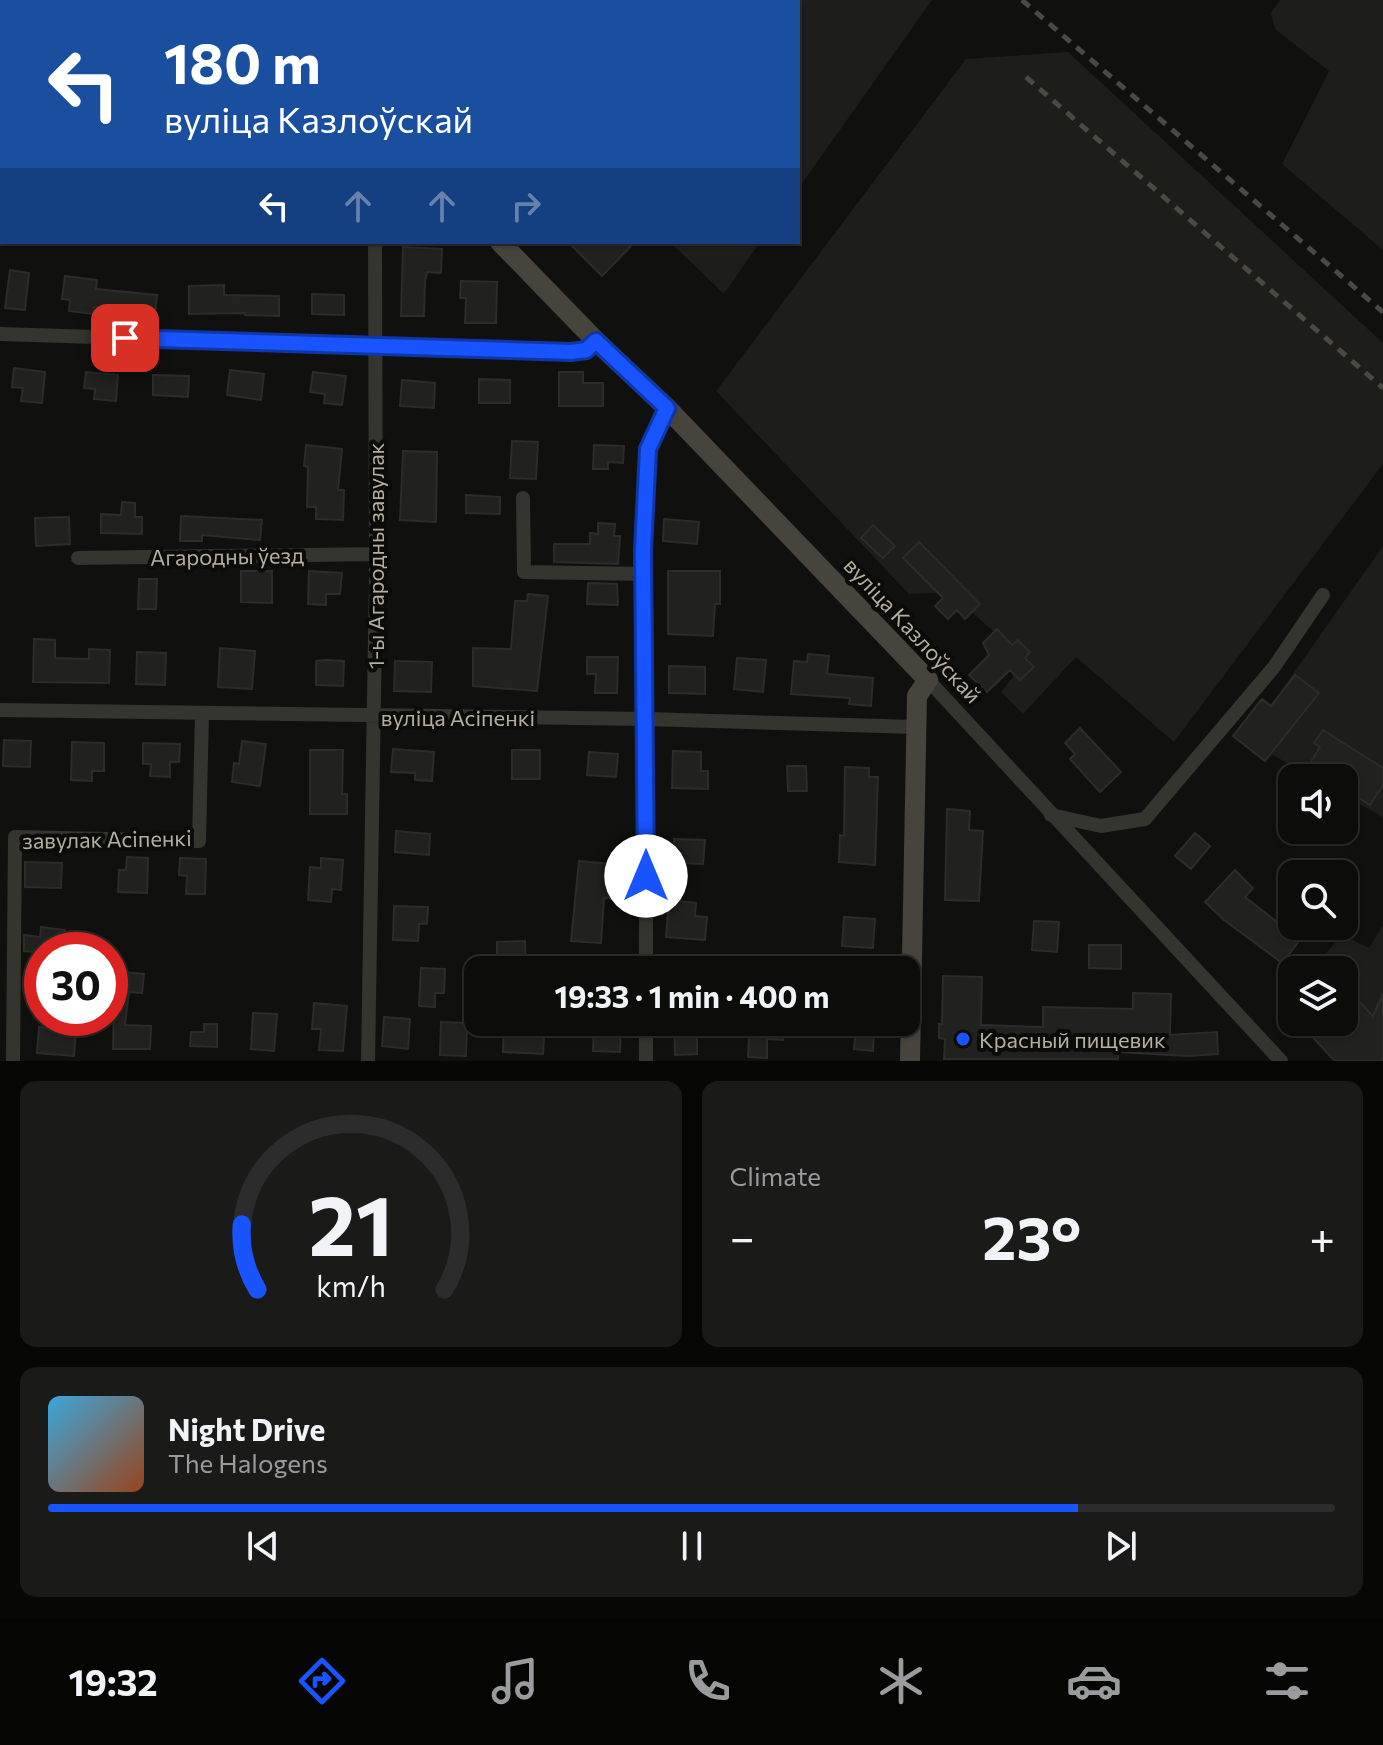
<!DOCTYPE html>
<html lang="en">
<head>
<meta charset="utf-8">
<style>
	:root { --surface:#0c0c0b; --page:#1a1a19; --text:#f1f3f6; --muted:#9a9b9d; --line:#2c2c2c; --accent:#1854ff }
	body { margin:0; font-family:Commissioner,sans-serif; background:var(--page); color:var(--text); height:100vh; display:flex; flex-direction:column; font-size:30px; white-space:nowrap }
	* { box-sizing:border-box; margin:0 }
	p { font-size:26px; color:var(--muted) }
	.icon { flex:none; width:44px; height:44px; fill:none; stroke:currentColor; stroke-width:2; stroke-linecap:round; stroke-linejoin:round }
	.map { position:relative; height:1061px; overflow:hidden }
	.side { display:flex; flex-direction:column; gap:20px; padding:20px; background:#070706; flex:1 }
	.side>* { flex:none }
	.top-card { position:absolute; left:0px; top:0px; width:800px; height:244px; box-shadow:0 2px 6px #0004,0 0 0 2px var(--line); background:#1a4fa0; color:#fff; overflow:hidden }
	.controls { position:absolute; left:1278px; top:764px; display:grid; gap:16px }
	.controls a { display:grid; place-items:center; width:80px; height:80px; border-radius:16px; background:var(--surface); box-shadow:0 2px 6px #0004,0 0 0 2px var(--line); font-size:40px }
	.speed { position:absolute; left:24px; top:932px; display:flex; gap:16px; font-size:40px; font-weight:700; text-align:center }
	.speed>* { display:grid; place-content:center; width:104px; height:104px; border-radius:50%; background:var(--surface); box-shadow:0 2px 6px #0004,0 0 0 2px var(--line); line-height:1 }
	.speed .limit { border:12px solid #d22; background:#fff; color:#111 }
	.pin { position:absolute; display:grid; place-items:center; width:68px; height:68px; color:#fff; margin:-34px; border-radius:16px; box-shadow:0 4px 12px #0006 }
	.me { position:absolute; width:88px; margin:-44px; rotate:0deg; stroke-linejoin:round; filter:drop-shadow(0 0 6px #0008) }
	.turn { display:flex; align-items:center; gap:28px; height:168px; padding:0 32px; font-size:36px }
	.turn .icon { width:104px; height:104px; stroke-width:2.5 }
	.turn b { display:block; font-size:56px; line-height:68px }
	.lanes { display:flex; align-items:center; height:76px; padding:0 32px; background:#0003; justify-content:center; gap:40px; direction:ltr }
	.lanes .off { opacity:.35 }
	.big { font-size:60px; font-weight:700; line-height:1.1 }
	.side .card { flex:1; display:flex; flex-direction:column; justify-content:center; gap:12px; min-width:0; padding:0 28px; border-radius:16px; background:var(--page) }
	.side .dial { align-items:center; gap:0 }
	.dial svg { height:208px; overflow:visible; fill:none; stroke:var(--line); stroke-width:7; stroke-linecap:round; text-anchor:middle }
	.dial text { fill:var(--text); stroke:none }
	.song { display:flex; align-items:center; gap:24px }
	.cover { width:96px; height:96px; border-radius:12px; background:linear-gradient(135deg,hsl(200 70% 55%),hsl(20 70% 35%)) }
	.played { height:8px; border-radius:4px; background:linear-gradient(90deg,var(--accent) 80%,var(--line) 80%) }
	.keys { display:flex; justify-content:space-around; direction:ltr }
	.heat { display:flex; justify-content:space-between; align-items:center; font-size:44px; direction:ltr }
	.side .tiles { flex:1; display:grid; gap:20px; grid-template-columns:1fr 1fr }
	.card:last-child { grid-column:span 2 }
	.trip { position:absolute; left:464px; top:956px; width:456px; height:80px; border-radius:16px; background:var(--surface); box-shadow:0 2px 6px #0004,0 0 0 2px var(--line); font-weight:700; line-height:80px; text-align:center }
	.tabs { display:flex; height:128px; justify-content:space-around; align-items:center; background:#050504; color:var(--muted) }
	.tabs .icon { width:56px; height:56px }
	.tabs .current { color:var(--accent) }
	.tabs b { font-size:36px; color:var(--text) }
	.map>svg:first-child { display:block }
	.built { fill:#1d1d1a }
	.building { fill:#21211f; stroke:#2c2c29; stroke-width:2 }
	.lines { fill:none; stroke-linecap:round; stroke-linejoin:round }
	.street { stroke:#35352f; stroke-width:14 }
	.secondary { stroke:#46443d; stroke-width:20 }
	.rail { stroke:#4b4942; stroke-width:5; stroke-dasharray:10 8; stroke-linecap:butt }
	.route-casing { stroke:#1037a6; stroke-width:20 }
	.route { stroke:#1854ff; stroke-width:14 }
	.poi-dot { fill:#1854ff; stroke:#0b0b0a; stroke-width:3 }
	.labels { text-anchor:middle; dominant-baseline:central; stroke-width:8; stroke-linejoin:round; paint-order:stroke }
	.street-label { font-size:22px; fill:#b3ae9e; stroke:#0b0b0a }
	.poi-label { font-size:22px; fill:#b3ae9e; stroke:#0b0b0a; text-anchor:start }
</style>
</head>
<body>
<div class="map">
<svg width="1383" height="1061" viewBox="0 0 1383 1061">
	<rect width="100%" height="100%" fill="#10100f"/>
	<path class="built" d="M294,0h638l-134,189v-187z
		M1280,0h103v250l-101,-86 47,-93 -54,-42 -4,-16z
		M1068,52l315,291v121l-209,278 -98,-85 -53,57 -22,-22 12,-15 -19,-45 -22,-20 -34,-19 -29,1 -193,-203 250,-332z
		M670,242h90l-36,52z
		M1383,546v271l-39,-22v-17h-30l-43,-24 -6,7 -32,-25 29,-37 9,6z
		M1383,925v136h-48l-37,-39h46v-52h-33l31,-35 27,13z"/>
	<path class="building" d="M568,242h67l-33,34z
		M403,247l39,2 -1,24 -14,-1 -2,9 -1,35h-23z
		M10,270l19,3 -4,37 -20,-2z
		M65,276l32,4 -1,9 61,6 -2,18 -61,-6 -1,7 -24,-3 1,-11 -8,-1z
		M461,281l36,1 -1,41h-31l1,-25h-6z
		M224,285v10l55,1v20l-34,-1v-2l-56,1v-28z
		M312,294l32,1v20l-32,-1z
		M14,368l31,4 -3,31 -21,-2 2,-13 -11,-1z
		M230,370l34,4 -3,26 -34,-5z
		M86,372l32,3 -2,26 -22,-2 1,-10 -11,-1z
		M313,372l33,4 -4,29 -18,-2 1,-9 -15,-2z
		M559,372h24v11h20v23h-44z
		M153,375l36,1 -1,21 -35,-2z
		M479,379l31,1v23h-31z
		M402,380l33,3 -1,25 -34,-2z
		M512,441l26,1 -2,37 -26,-1z
		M306,445l36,4 -4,41h6l-1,30 -27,-1v-12h-9l1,-40 -4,-1z
		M594,445l30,1 -1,17 -15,-1v7h-15z
		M403,451l34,1 -1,70 -36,-2z
		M466,495l34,2v17l-34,-1z
		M122,502l13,1v14h7v17l-41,-1v-19l20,1z
		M181,516l81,4 -2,20 -58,-5v6h-22z
		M69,517l1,27 -34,2 -1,-28z
		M664,519l35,3 -2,22 -34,-3z
		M598,523l17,1 -1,12h6l-2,28 -64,-2v-18h36v-11l8,1z
		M873,525l22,21 -12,12 -22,-20z
		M919,542l61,62 -15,15 -8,-9 -9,9 -13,-13 8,-8 -40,-40z
		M241,571h31v32l-31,-1z
		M309,571l33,2 -2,21h-14v11l-18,-1z
		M668,571h52v33h-5l-2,32 -45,-2z
		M139,579h18l-1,30h-18z
		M588,583l29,1 1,21 -31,-1z
		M528,594l20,2 -11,95 -64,-5v-38l38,1 4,-48h12z
		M997,629l15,16 6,-5 12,12 -5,6 9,9 -14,13 -10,-10 -23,22 -18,-17 20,-20 -6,-12z
		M34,639l21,1v18l34,1v-10l21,1 -1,33 -76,-1z
		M220,648l35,3 -3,38 -34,-2z
		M137,652l29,1 -1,32 -29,-1z
		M808,654l21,2 -2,18 46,4 -2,28 -22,-2 1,-6 -59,-4 3,-33 13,1z
		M587,657h31l-1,36h-22l1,-19h-9z
		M737,658l29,2 -3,32 -29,-3z
		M326,660l18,1 -1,25 -27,-1v-24z
		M395,661l37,1 -1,30 -37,-1z
		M669,666l36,1v27l-36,-1z
		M1295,675l24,18 -54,68 -32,-25 29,-37 9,7z
		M1080,728l41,44 -21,20 -30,-33 5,-5 -10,-11z
		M1323,730l60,38v17l-13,20 -26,-17v-10h-15l-20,-13 11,-18 -6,-4z
		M4,740l27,1 -1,26 -27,-1z
		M242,741l24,3 -6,42 -28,-4 2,-19 5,1z
		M72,742l32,1v28h-12v10l-21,-1z
		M143,743l37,1 -1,18h-9v15l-20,-1 1,-12h-8z
		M393,749l41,3 -2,29 -17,-1v-7l-24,-1z
		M310,750h33l-1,44h5v20h-37z
		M512,750h28v29h-28z
		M673,751l28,1v19h7v18l-36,-1z
		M589,752l29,2 -2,23 -29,-2z
		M787,766h19l1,25h-19z
		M845,767l24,1v9h9l-3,88 -36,-3 1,-27 4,1z
		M947,809l23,2 -1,19 14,1 -4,70 -34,-1z
		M396,831l34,3 -1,21 -34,-3z
		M1195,833l15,13 -19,23 -16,-13z
		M674,839l31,1 -2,24 -30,-1z
		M127,857l21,1 -1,35 -29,-1 1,-22h7z
		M180,858l26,1 -1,35h-19l1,-18 -8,-1z
		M321,858l22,2 -2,30 -9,-1 -1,13 -23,-2 2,-33 11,1z
		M579,861l42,4 -3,34 -14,-1 -3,45 -30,-2z
		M25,862l37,1 -1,25 -36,-1z
		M1235,870l18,18 -8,9 55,43 -18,23 -58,-43 -19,-18z
		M669,900l27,3 -1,13 12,1 -2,23 -39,-3z
		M394,906l34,1 -1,17h-8l-1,17 -25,-1z
		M844,917l31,2 -2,29 -31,-2z
		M1034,921l25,1 -2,30 -25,-2z
		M41,927l24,3 -1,10 7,1v9h-29v3l-18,-2v-16l16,2z
		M525,941l1,29h-29v-28z
		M1089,945h32v24l-32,-1z
		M421,968l24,1 -1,24h-9v14l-16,-1z
		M110,971l34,3 -2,19 -13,-1 -4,33 26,1 -1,23h-37l1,-45 -4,-1z
		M943,976l39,1 -1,48 62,2v-20l90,2v-16l38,1 -1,41 47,-3 1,22 -30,2 -70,-4v7h-174l1,-20 -6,-1v-14h3z
		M1344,986l29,30 10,-22v67h-48l-37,-39h46z
		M314,1003l33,3 -4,45 -24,-1 2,-21h-9z
		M253,1013l24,1 -3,37 -23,-2z
		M384,1017l26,2 -2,30 -26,-3z
		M441,1022l26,1 -1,33 -26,-1z
		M504,1022l41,2 -2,30 -40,-2z
		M594,1022h27l-1,30 -27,-1z
		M674,1022h23v32l-22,1z
		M750,1022h33v18l-16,-1v19l-19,-1z
		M204,1024h13v23l-27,-1 1,-14h13z
		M39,1027l37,3 -2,26 -37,-3z
		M856,1027l18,2 -1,22 -19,-2z"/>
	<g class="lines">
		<path class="street" d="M0,166h2
			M0,334l571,18 15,-2 10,-9
			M523,498l1,74 118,2
			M78,558l298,-4
			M928,680l353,381
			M0,710l646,9 270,8
			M1051,815l50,11 44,-7 129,-152 49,-72
			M646,970v-251l-4,-145 6,-125 19,-41
			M646,1022v39
			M13,1061l2,-224 184,4 3,-127
			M368,1061l8,-484 -1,-335"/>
		<path class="secondary" d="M267,0l1,2
			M500,242l96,99 71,67 261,272 -11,16 -7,365"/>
		<path class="rail" d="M1022,0l361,312
			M1026,77l357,311"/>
	</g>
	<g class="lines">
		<defs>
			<path id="route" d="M125,338l446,14 15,-2 10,-9 71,67 -19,41 -5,101 3,326"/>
		</defs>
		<use href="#route" class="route-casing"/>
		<use href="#route" class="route"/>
	</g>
	<circle class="poi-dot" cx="963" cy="1039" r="8"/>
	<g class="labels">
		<g class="street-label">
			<text transform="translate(227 556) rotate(-1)">Агародны ўезд</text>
			<text transform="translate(375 556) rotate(-90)">1-ы Агародны завулак</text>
			<text transform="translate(913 630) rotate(47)">вуліца Казлоўскай</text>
			<text x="458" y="717">вуліца Асіпенкі</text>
			<text transform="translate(107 839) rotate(-1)">завулак Асіпенкі</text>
		</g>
		<g class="poi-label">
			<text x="979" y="1039">Красный пищевик</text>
		</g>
	</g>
</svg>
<div class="controls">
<a><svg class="icon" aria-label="sound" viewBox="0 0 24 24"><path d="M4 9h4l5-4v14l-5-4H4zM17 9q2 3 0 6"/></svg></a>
<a><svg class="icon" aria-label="search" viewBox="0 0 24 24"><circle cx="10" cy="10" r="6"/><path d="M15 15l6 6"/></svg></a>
<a><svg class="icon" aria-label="layers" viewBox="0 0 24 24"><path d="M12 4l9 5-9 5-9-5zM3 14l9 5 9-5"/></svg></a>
</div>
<div class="speed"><div class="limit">30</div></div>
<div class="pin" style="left:125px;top:338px;background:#d93025"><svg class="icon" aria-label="arrive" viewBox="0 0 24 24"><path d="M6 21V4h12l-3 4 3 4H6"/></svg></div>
<svg class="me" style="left:646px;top:876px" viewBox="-20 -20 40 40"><circle r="19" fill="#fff"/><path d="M0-13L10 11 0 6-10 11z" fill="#1854ff"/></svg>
<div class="trip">19:33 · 1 min · 400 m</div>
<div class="top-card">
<div class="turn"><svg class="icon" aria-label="left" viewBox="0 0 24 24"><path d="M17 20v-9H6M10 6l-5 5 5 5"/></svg><div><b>180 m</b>вуліца Казлоўскай</div></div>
<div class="lanes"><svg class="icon" aria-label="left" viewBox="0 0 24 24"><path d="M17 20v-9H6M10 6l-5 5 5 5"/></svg><svg class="icon off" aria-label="ahead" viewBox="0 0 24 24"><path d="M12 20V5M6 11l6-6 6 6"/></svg><svg class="icon off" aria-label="ahead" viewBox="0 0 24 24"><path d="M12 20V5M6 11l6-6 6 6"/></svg><svg class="icon off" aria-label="right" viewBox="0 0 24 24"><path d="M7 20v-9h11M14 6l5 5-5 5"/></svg></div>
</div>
</div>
<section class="side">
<div class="tiles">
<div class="card dial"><svg viewBox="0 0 100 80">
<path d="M14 69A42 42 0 1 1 86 69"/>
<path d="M14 69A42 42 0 0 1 8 44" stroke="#1854ff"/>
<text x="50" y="56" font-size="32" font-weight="700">21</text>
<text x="50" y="72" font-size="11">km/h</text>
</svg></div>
<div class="card"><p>Climate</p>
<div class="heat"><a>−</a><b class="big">23°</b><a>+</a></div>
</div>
<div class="card">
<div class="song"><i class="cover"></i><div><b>Night Drive</b><p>The Halogens</p></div></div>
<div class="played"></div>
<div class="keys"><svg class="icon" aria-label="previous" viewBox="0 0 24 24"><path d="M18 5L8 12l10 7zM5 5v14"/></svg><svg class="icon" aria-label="pause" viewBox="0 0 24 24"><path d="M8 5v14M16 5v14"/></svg><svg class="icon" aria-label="next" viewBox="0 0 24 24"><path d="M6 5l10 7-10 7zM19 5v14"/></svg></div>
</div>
</div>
</section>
<nav class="tabs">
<b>19:32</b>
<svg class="icon current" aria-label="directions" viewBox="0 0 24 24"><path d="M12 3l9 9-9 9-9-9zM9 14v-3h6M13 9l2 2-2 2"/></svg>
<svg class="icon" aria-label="music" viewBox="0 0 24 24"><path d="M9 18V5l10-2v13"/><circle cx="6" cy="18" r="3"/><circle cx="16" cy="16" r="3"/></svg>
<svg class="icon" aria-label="phone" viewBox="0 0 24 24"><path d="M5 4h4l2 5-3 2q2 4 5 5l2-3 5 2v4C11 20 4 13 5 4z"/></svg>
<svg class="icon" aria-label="climate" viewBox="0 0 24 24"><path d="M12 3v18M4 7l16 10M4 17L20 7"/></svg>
<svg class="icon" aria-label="car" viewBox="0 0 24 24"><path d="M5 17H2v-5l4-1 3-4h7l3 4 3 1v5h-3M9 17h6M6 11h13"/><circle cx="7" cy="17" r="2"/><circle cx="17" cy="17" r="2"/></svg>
<svg class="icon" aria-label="filters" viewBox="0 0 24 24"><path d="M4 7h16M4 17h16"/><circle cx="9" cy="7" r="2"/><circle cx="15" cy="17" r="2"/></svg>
</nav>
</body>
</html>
